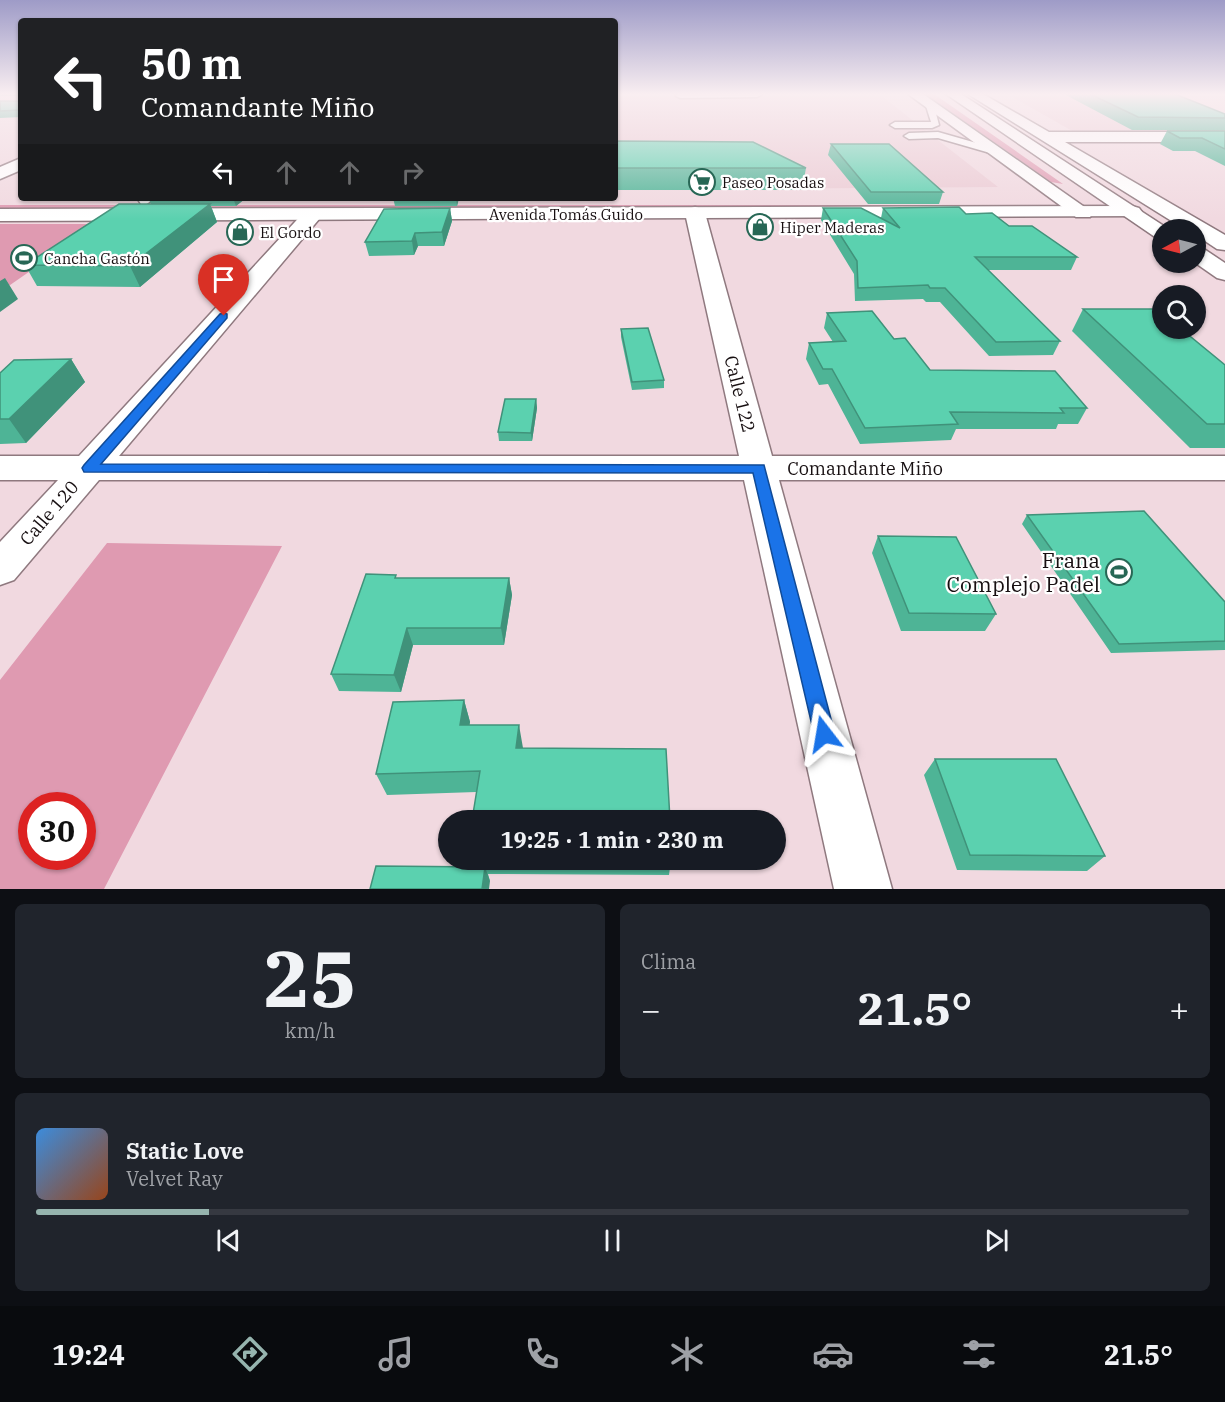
<!DOCTYPE html>
<html lang="es">
<head>
<meta charset="utf-8">
<style>
	:root { --surface:#171b24; --page:#20242c; --text:#f1f3f6; --muted:#9ea1a6; --line:#363941; --accent:#96b4ae }
	body { margin:0; font-family:"IBM Plex Serif",serif; background:var(--page); color:var(--text); height:100vh; display:flex; flex-direction:column; font-size:22px; white-space:nowrap }
	* { box-sizing:border-box; margin:0 }
	p { font-size:20px; color:var(--muted) }
	.icon { flex:none; width:33px; height:33px; fill:none; stroke:currentColor; stroke-width:2; stroke-linecap:round; stroke-linejoin:round }
	.map { position:relative; height:889px; overflow:hidden }
	.drawer { display:flex; flex-direction:column; gap:15px; padding:15px; background:#0d0f14; flex:1 }
	.drawer>* { flex:none }
	.banner { position:absolute; left:18px; top:18px; width:600px; height:183px; border-radius:6px; box-shadow:0 2px 4px #0004; background:#202124; color:#fff; overflow:hidden }
	.needle { width:39px; rotate:263deg }
	.fabs { position:absolute; left:1152px; top:219px; display:grid; gap:12px }
	.fabs a { display:grid; place-items:center; width:54px; height:54px; border-radius:50%; background:var(--surface); box-shadow:0 2px 4px #0004; font-size:30px }
	.speed { position:absolute; left:18px; top:792px; display:flex; gap:12px; font-size:30px; font-weight:700; text-align:center }
	.speed>* { display:grid; place-content:center; width:78px; height:78px; border-radius:50%; background:var(--surface); box-shadow:0 2px 4px #0004; line-height:1 }
	.speed .limit { border:9px solid #d22; background:#fff; color:#111 }
	.pin { position:absolute; display:grid; place-items:center; width:51px; height:51px; color:#fff; margin:-62px -26px; border-radius:50% 50% 50% 0; rotate:-45deg; box-shadow:0 0 6px #0007 }
	.pin .icon { rotate:45deg }
	.me { position:absolute; width:66px; margin:-33px; rotate:346deg; stroke-linejoin:round; filter:drop-shadow(0 0 4px #0008) }
	.turn { display:flex; align-items:center; gap:21px; height:126px; padding:0 24px; font-size:27px }
	.turn .icon { width:78px; height:78px; stroke-width:2.5 }
	.turn b { display:block; font-size:42px; line-height:51px }
	.lanes { display:flex; align-items:center; height:57px; padding:0 24px; background:#0003; justify-content:center; gap:30px; direction:ltr }
	.lanes .off { opacity:.35 }
	.big { font-size:45px; font-weight:800; line-height:1.1 }
	.drawer .widget { flex:1; display:flex; flex-direction:column; justify-content:center; gap:9px; min-width:0; padding:0 21px; border-radius:9px; background:var(--page) }
	.drawer .dial { align-items:center; gap:0 }
	.dial b { font-size:78px; line-height:1 }
	.song { display:flex; align-items:center; gap:18px }
	.cover { width:72px; height:72px; border-radius:9px; background:linear-gradient(135deg,hsl(210 70% 55%),hsl(20 70% 35%)) }
	.played { height:6px; border-radius:3px; background:linear-gradient(90deg,var(--accent) 15%,var(--line) 15%) }
	.keys { display:flex; justify-content:space-around; direction:ltr }
	.heat { display:flex; justify-content:space-between; align-items:center; font-size:33px; direction:ltr }
	.drawer .tiles { flex:1; display:grid; gap:15px; grid-template-columns:1fr 1fr }
	.widget:last-child { grid-column:span 2 }
	.trip { position:absolute; left:438px; top:810px; width:348px; height:60px; border-radius:30px; background:var(--surface); box-shadow:0 2px 4px #0004; font-weight:800; line-height:60px; text-align:center }
	.tabs { display:flex; height:96px; justify-content:space-around; align-items:center; background:#090b0e; color:var(--muted) }
	.tabs .icon { width:42px; height:42px }
	.tabs .on { color:var(--accent) }
	.tabs b { font-size:27px; color:var(--text) }
	.map>svg:first-child { display:block }
	.built { fill:#ebcbd4 }
	.green { fill:#df9ab1; fill-rule:evenodd }
	.lines { fill:none; stroke-linecap:round; stroke-linejoin:round }
	.service-casing { stroke:#8f797f; stroke-width:3 }
	.minor-casing { stroke:#8f797f; stroke-width:3 }
	.secondary-casing { stroke:#8f797f; stroke-width:3 }
	.trunk-casing { stroke:#8f797f; stroke-width:3 }
	.service { fill:#fff; fill-rule:evenodd }
	.minor { fill:#fff; fill-rule:evenodd }
	.secondary { fill:#fff; fill-rule:evenodd }
	.trunk { fill:#fff; fill-rule:evenodd }
	.wall { fill:#4eb496 }
	.shaded-wall { fill:#40927a }
	.building { fill:#5bd1af; stroke:#40927a; stroke-width:1.5 }
	.route { fill:#1a73e8; stroke:#114b97; stroke-width:1.5 }
	.labels { text-anchor:middle; dominant-baseline:central; stroke-width:4.5; stroke-linejoin:round; paint-order:stroke }
	.far-poi-label { font-size:15px; fill:#170f11; stroke:#fff; text-anchor:start }
	.far-street-label { font-size:15px; fill:#170f11; stroke:#fff }
	.street-label { font-size:18px; fill:#170f11; stroke:#fff }
	.near-poi-label { font-size:21px; fill:#170f11; stroke:#fff; text-anchor:end }
</style>
</head>
<body>
<div class="map">
<svg width="1225" height="889" viewBox="0 0 1225 889">
	<rect width="100%" height="100%" fill="#f1d9e0"/>
	<path class="built" d="M615,94h264l119,93 -383,3z
		M1007,94h137l81,34v4h-151z"/>
	<path class="green" d="M925,94h9l129,90 -12,-2z
		M0,205h1012l7,6h-1019z
		M0,224h98l-98,68z
		M107,543l175,3 -178,343h-104v-209zM32,806h50v50h-50z"/>
	<g class="lines">
		<defs>
			<path id="service" d="M677,94h84v1l-4,2 -77,1 -4,-2z
				M930,103l4,3 5,19 -7,3h-37l-5,-3 5,-3h36l-5,-16z
				M938,132l63,18 1,2 -5,3 -59,-17 -29,1 -5,-3 5,-3z
				M137,198h12l2,3 -6,4 -4,-1z"/>
			<path id="minor" d="M908,94h15l170,119 -3,4h-14z
				M968,94h15l66,38h176v10h-160l160,93v15l-8,-1 -21,-14v-5h-10z
				M695,207l7,2 3,4 67,243h453v24h-446l113,409h-58l-90,-409h-645l-85,100 -14,5v-43l58,-62h-58v-24h79l227,-246h14l3,4 -3,4 -201,238h620l-54,-243 3,-4z"/>
			<path id="secondary" d="M21,158v12l-21,9v-12z
				M1132,206l7,2 3,4 -3,4 -1139,5v-12z"/>
			<path id="trunk" d="M946,94h15l209,136h-8v9l-7,-2z
				M1196,247l8,2 21,14v17l-8,-2 -23,-16z"/>
		</defs>
		<use href="#service" class="service-casing"/>
		<use href="#minor" class="minor-casing"/>
		<use href="#secondary" class="secondary-casing"/>
		<use href="#trunk" class="trunk-casing"/>
		<use href="#service" class="service"/>
		<use href="#minor" class="minor"/>
		<use href="#secondary" class="secondary"/>
		<use href="#trunk" class="trunk"/>
	</g>
	<path class="wall" d="M0,94h21v23l-21,1v-17h19v-5h-19z
		M1064,94h111l50,24v12h-93z
		M1167,131h58v35l-30,-15h-22l-13,-7z
		M615,141l191,27 -4,22h-187z
		M831,144l112,48 -4,12h-71l-40,-49z
		M148,198h98l-10,8h-25l6,16 -77,65 -103,-1 -12,-21 126,-61z
		M393,198h66l-2,8h-62z
		M450,208l2,13 -8,25h-26l-4,9 -45,1 -4,-14z
		M823,208l58,10 2,-10 83,6 43,12 68,31 -6,13h-83l72,71 -7,14 -64,1 -49,-54h-14l-3,-3 -68,2 -1,-27 -33,-54z
		M1083,309l142,56v83h-35l-118,-117z
		M827,313l67,26 36,31 157,38 -9,16h-20l-2,5h-100l-5,11 -91,4 -32,-60 -9,1 -13,-26 3,-16 24,-1 -9,-14z
		M621,329l43,51v8l-32,2 -11,-53z
		M71,359l14,23 -59,61 -26,1v-71z
		M536,399l1,9 -5,33h-33l-1,-9z
		M1027,515l198,87v48l-114,3 -89,-129z
		M878,536l118,78 -11,17h-84l-29,-78z
		M397,578h112l3,17 -8,50h-91l-12,47 -62,-1 -8,-17z
		M464,700l6,22 -1,3h50l-43,67 -89,3 -11,-21z
		M935,759l170,97 -18,15 -130,-1 -33,-95z
		M469,860h202l-2,15 -181,-1 2,7 -19,-14z"/>
	<path class="shaded-wall" d="M233,198h13l-10,8z
		M456,198h3l-2,8z
		M210,204l7,18 -77,65 -10,-21z
		M450,208l2,13 -8,25 -2,-14z
		M415,233l3,13 -4,9 -2,-14z
		M5,278l13,21 -18,13v-31z
		M71,359l14,23 -59,61 -17,-24z
		M536,399l1,9 -5,33 -1,-8z
		M509,578l3,17 -8,50 -3,-17z
		M407,628l6,17 -12,47 -7,-17z
		M464,700l6,22 -4,25 -6,-22z
		M519,725l4,23 -3,22 -4,-22z
		M485,867l5,14 -1,8h-7z"/>
	<path class="building" d="M19,94h2v16l-21,1v-10h19z
		M1090,94h85l50,20v4l-87,-1z
		M1167,131h58v18l-23,-11h-22z
		M615,141l138,1 53,26h-191z
		M831,144h58l54,48h-72z
		M119,204h91l-80,62 -105,-1z
		M959,207l7,7 26,-1 17,13h23l45,31h-102l85,84 -64,1 -51,-54h-15l-2,-3 -70,3 -1,-27 -34,-53h38l39,20 -17,-20z
		M450,208l-8,24 -27,1 -3,8 -47,1 19,-33z
		M1083,309h72l7,6v13h18l45,37v59h-18z
		M872,311l22,28 11,-1 25,32 125,1 32,37h-27l4,5 -114,-1 8,12 -93,4 -33,-59h-9l-14,-26 37,-2 -19,-28z
		M648,328l16,52 -32,2 -11,-53z
		M71,359l-62,60h-9v-46l14,-13z
		M505,399h31l-5,34 -33,-1z
		M1144,511l81,91v39l-106,3 -92,-129z
		M878,536l78,1 40,77 -87,-1z
		M366,574l30,1 -1,3h114l-8,50h-94l-13,47 -63,-1z
		M464,700l-4,25h59l-3,23 150,1 4,71h-198l8,-49 -104,3 17,-72z
		M935,759h121l49,97 -135,-1z
		M376,866l109,1 -3,22h-112z"/>
	<linearGradient id="sky" x2="0" y2="1"><stop stop-color="#9e9bc7"/><stop offset="0.43" stop-color="#f9eef1"/><stop offset="1" stop-color="#f9eef1" stop-opacity="0"/></linearGradient>
	<rect width="1225" height="219" fill="url(#sky)"/>
	<path class="route" d="M224,313l3,1v4l-126,146 663,1 71,269 -3,7 -8,3 -7,-3 -3,-7 -61,-261 -669,-1 -2,-4 2,-3 136,-151z"/>
	<defs>
		<symbol id="supermarket-ring" viewBox="-11 -11 22 22"><circle r="9.5" fill="#fff" stroke="#276755" stroke-width="1.5"/><path d="M-6-5.5h2.5l.6 2H6L4.5 2H-2.5L-4.4-4H-6ZM-1.5 3.2a1.3 1.3 0 1 0 .1 0ZM3 3.2a1.3 1.3 0 1 0 .1 0Z" fill="#276755"/></symbol>
		<symbol id="shop-ring" viewBox="-11 -11 22 22"><circle r="9.5" fill="#fff" stroke="#276755" stroke-width="1.5"/><path d="M-5-2.5h2.3a2.7 3.5 0 0 1 5.4 0H5L5.5 6h-11ZM-1.5-2.5h3a1.5 2.3 0 0 0-3 0Z" fill="#276755"/></symbol>
		<symbol id="stadium-ring" viewBox="-11 -11 22 22"><circle r="9.5" fill="#fff" stroke="#276755" stroke-width="1.5"/><path d="M0-5a6.5 5 0 1 0 0 10a6.5 5 0 1 0 0-10ZM-3.5-1.8h7v3.6h-7Z" fill="#276755"/></symbol>
	</defs>
	<g fill-rule="evenodd">
		<use href="#supermarket-ring" x="687" y="167" width="30" height="30"/>
		<use href="#shop-ring" x="745" y="212" width="30" height="30"/>
		<use href="#shop-ring" x="225" y="217" width="30" height="30"/>
		<use href="#stadium-ring" x="9" y="243" width="30" height="30"/>
		<use href="#stadium-ring" x="1104" y="557" width="30" height="30"/>
	</g>
	<g class="labels">
		<g class="far-poi-label">
			<text x="722" y="182">Paseo Posadas</text>
			<text x="780" y="227">Hiper Maderas</text>
			<text x="260" y="232">El Gordo</text>
			<text x="44" y="258">Cancha Gastón</text>
		</g>
		<g class="far-street-label">
			<text x="566" y="214">Avenida Tomás Guido</text>
		</g>
		<g class="street-label">
			<text transform="translate(740 394) rotate(76)">Calle 122</text>
			<text x="865" y="468">Comandante Miño</text>
			<text transform="translate(49 513) rotate(-49)">Calle 120</text>
		</g>
		<g class="near-poi-label">
			<text x="1100" y="560">Frana<tspan x="1100" dy="24">Complejo Padel</tspan></text>
		</g>
	</g>
</svg>
<div class="fabs">
<a><svg class="needle" viewBox="-14 -14 28 28"><path d="M0-13l5 13h-10z" fill="#e53935"/><path d="M0 13l5-13h-10z" fill="#9ea1a6"/></svg></a>
<a><svg class="icon" aria-label="search" viewBox="0 0 24 24"><circle cx="10" cy="10" r="6"/><path d="M15 15l6 6"/></svg></a>
</div>
<div class="speed"><div class="limit">30</div></div>
<div class="pin" style="left:224px;top:316px;background:#d93025"><svg class="icon" aria-label="arrive" viewBox="0 0 24 24"><path d="M6 21V4h12l-3 4 3 4H6"/></svg></div>
<svg class="me" style="left:824px;top:734px" viewBox="-20 -20 40 40"><path d="M0-17L14 15 0 8-14 15z" fill="#1a73e8" stroke="#fff" stroke-width="4"/></svg>
<div class="trip">19:25 · 1 min · 230 m</div>
<div class="banner">
<div class="turn"><svg class="icon" aria-label="left" viewBox="0 0 24 24"><path d="M17 20v-9H6M10 6l-5 5 5 5"/></svg><div><b>50 m</b>Comandante Miño</div></div>
<div class="lanes"><svg class="icon" aria-label="left" viewBox="0 0 24 24"><path d="M17 20v-9H6M10 6l-5 5 5 5"/></svg><svg class="icon off" aria-label="ahead" viewBox="0 0 24 24"><path d="M12 20V5M6 11l6-6 6 6"/></svg><svg class="icon off" aria-label="ahead" viewBox="0 0 24 24"><path d="M12 20V5M6 11l6-6 6 6"/></svg><svg class="icon off" aria-label="right" viewBox="0 0 24 24"><path d="M7 20v-9h11M14 6l5 5-5 5"/></svg></div>
</div>
</div>
<section class="drawer">
<div class="tiles">
<div class="widget dial"><b>25</b><p>km/h</p></div>
<div class="widget"><p>Clima</p>
<div class="heat"><a>−</a><b class="big">21.5°</b><a>+</a></div>
</div>
<div class="widget">
<div class="song"><i class="cover"></i><div><b>Static Love</b><p>Velvet Ray</p></div></div>
<div class="played"></div>
<div class="keys"><svg class="icon" aria-label="previous" viewBox="0 0 24 24"><path d="M18 5L8 12l10 7zM5 5v14"/></svg><svg class="icon" aria-label="pause" viewBox="0 0 24 24"><path d="M8 5v14M16 5v14"/></svg><svg class="icon" aria-label="next" viewBox="0 0 24 24"><path d="M6 5l10 7-10 7zM19 5v14"/></svg></div>
</div>
</div>
</section>
<nav class="tabs">
<b>19:24</b>
<svg class="icon on" aria-label="directions" viewBox="0 0 24 24"><path d="M12 3l9 9-9 9-9-9zM9 14v-3h6M13 9l2 2-2 2"/></svg>
<svg class="icon" aria-label="music" viewBox="0 0 24 24"><path d="M9 18V5l10-2v13"/><circle cx="6" cy="18" r="3"/><circle cx="16" cy="16" r="3"/></svg>
<svg class="icon" aria-label="phone" viewBox="0 0 24 24"><path d="M5 4h4l2 5-3 2q2 4 5 5l2-3 5 2v4C11 20 4 13 5 4z"/></svg>
<svg class="icon" aria-label="climate" viewBox="0 0 24 24"><path d="M12 3v18M4 7l16 10M4 17L20 7"/></svg>
<svg class="icon" aria-label="car" viewBox="0 0 24 24"><path d="M5 17H2v-5l4-1 3-4h7l3 4 3 1v5h-3M9 17h6M6 11h13"/><circle cx="7" cy="17" r="2"/><circle cx="17" cy="17" r="2"/></svg>
<svg class="icon" aria-label="filters" viewBox="0 0 24 24"><path d="M4 7h16M4 17h16"/><circle cx="9" cy="7" r="2"/><circle cx="15" cy="17" r="2"/></svg>
<b>21.5°</b>
</nav>
</body>
</html>
